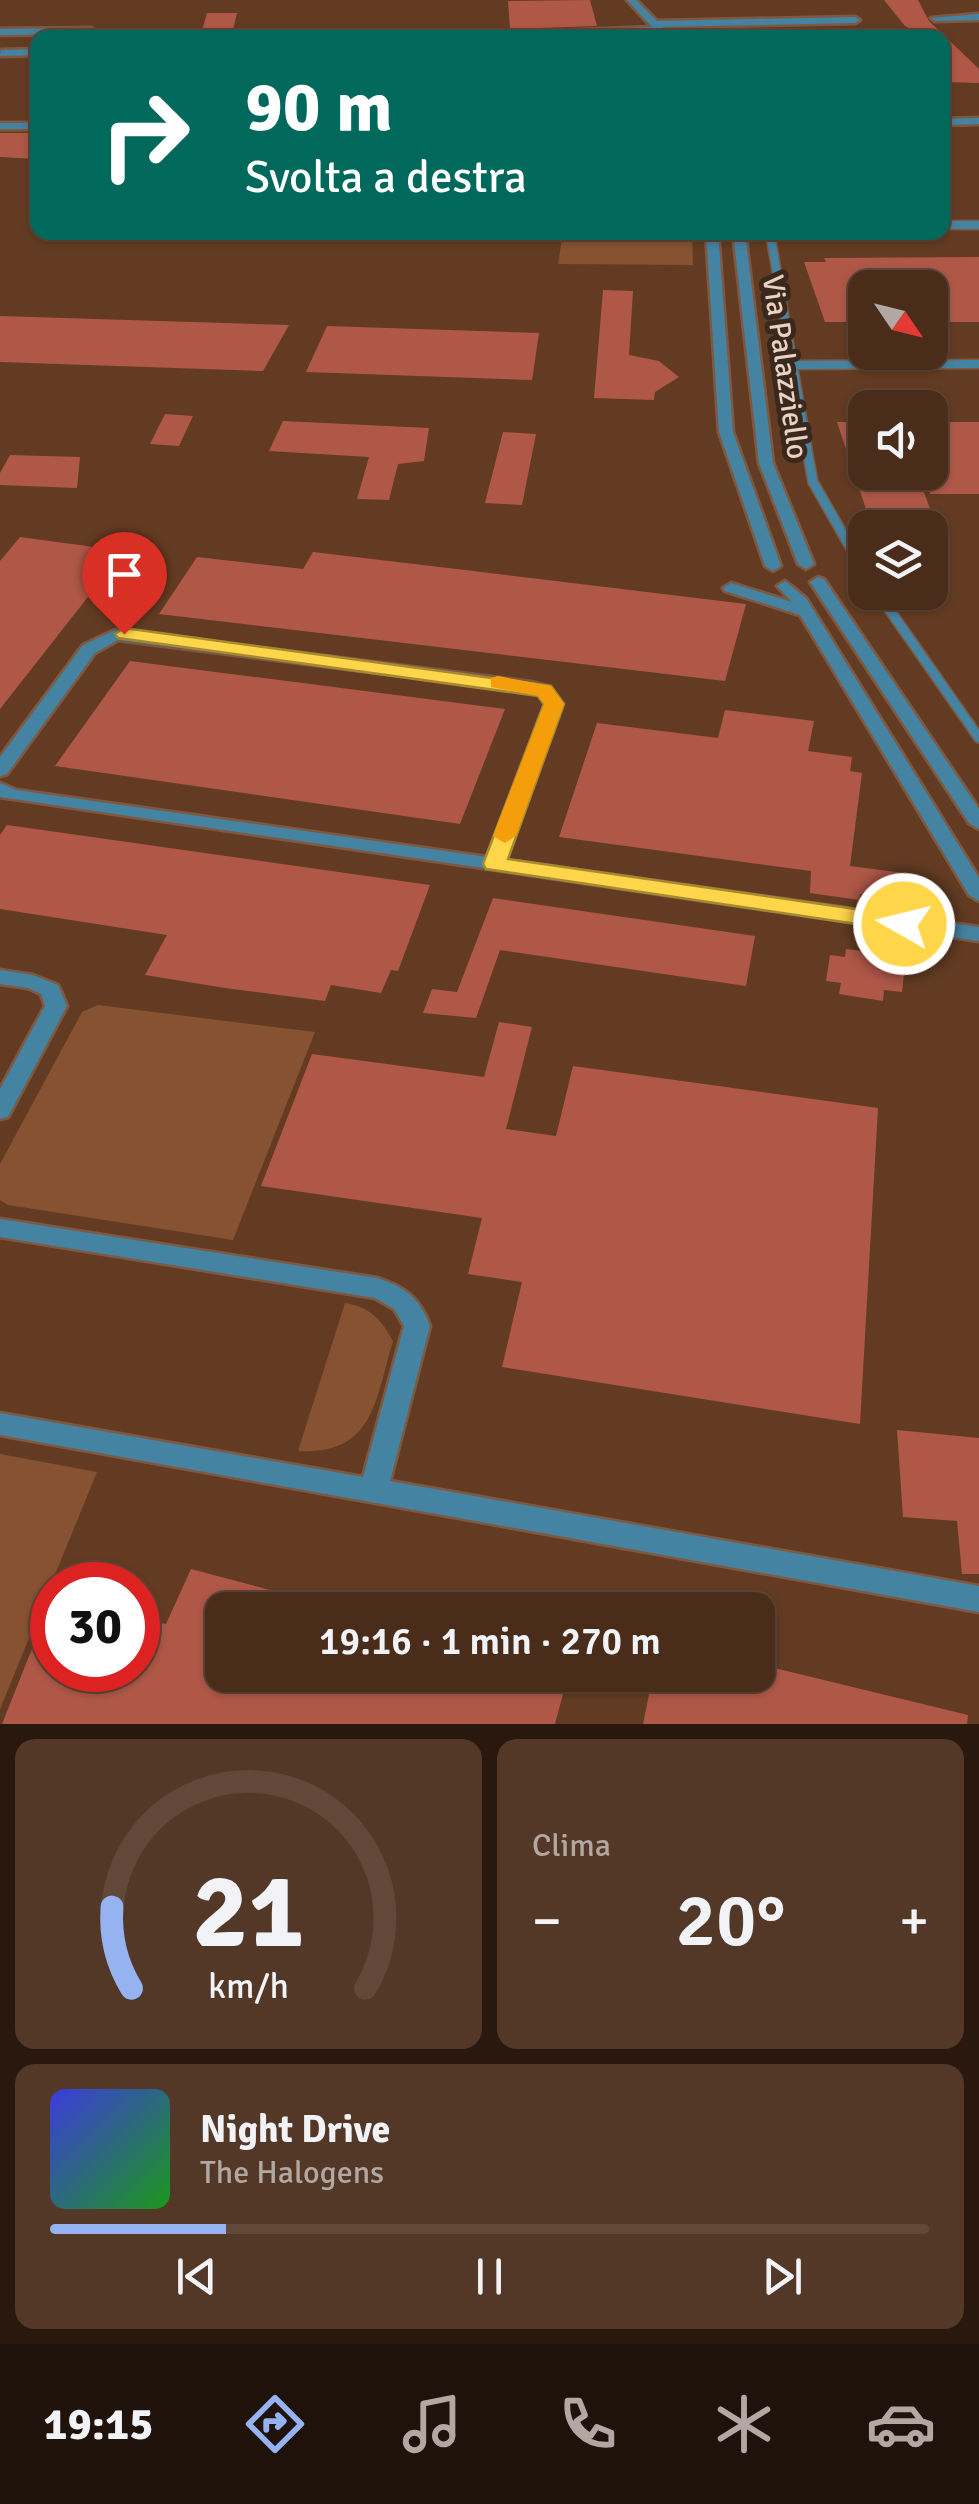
<!DOCTYPE html>
<html lang="it">
<head>
<meta charset="utf-8">
<style>
	:root { --surface:#4a2c1a; --page:#543827; --text:#f1f3f6; --muted:#b2a7a2; --line:#614839; --accent:#95b2f1 }
	body { margin:0; font-family:Signika,sans-serif; background:var(--page); color:var(--text); height:100vh; display:flex; flex-direction:column; font-size:38px; white-space:nowrap }
	* { box-sizing:border-box; margin:0 }
	p { font-size:32px; color:var(--muted) }
	.icon { flex:none; width:55px; height:55px; fill:none; stroke:currentColor; stroke-width:2; stroke-linecap:round; stroke-linejoin:round }
	.map { position:relative; height:1724px; overflow:hidden }
	.sheet { display:flex; flex-direction:column; gap:15px; padding:15px; background:#29180e; flex:1 }
	.sheet>* { flex:none }
	.hud { position:absolute; left:30px; top:30px; width:920px; height:210px; border-radius:20px; box-shadow:0 2px 8px #0004,0 0 0 2px var(--line); background:#00695c; color:#fff; overflow:hidden }
	.needle { width:65px; rotate:125deg }
	.buttons { position:absolute; left:848px; top:270px; display:grid; gap:20px }
	.buttons a { display:grid; place-items:center; width:100px; height:100px; border-radius:20px; background:var(--surface); box-shadow:0 2px 8px #0004,0 0 0 2px var(--line); font-size:50px }
	.speed { position:absolute; left:30px; top:1562px; display:flex; gap:20px; font-size:50px; font-weight:700; text-align:center }
	.speed>* { display:grid; place-content:center; width:130px; height:130px; border-radius:50%; background:var(--surface); box-shadow:0 2px 8px #0004,0 0 0 2px var(--line); line-height:1 }
	.speed .limit { border:15px solid #d22; background:#fff; color:#111 }
	.pin { position:absolute; display:grid; place-items:center; width:85px; height:85px; color:#fff; margin:-102px -42px; border-radius:50% 50% 50% 0; rotate:-45deg; box-shadow:0 0 10px #0007 }
	.pin .icon { rotate:45deg }
	.me { position:absolute; width:110px; margin:-55px; rotate:278deg; stroke-linejoin:round; filter:drop-shadow(0 0 8px #0008) }
	.turn { display:flex; align-items:center; gap:35px; height:210px; padding:0 50px; font-size:45px }
	.turn .icon { width:130px; height:130px; stroke-width:2.5 }
	.turn b { display:block; font-size:70px; line-height:85px }
	.big { font-size:75px; font-weight:600; line-height:1.1 }
	.sheet .card { flex:1; display:flex; flex-direction:column; justify-content:center; gap:15px; min-width:0; padding:0 35px; border-radius:20px; background:var(--page) }
	.sheet .dial { align-items:center; gap:0 }
	.dial svg { height:260px; overflow:visible; fill:none; stroke:var(--line); stroke-width:7; stroke-linecap:round; text-anchor:middle }
	.dial text { fill:var(--text); stroke:none }
	.song { display:flex; align-items:center; gap:30px }
	.cover { width:120px; height:120px; border-radius:15px; background:linear-gradient(135deg,hsl(240 70% 55%),hsl(120 70% 35%)) }
	.played { height:10px; border-radius:5px; background:linear-gradient(90deg,var(--accent) 20%,var(--line) 20%) }
	.keys { display:flex; justify-content:space-around; direction:ltr }
	.heat { display:flex; justify-content:space-between; align-items:center; font-size:55px; direction:ltr }
	.sheet .tiles { flex:1; display:grid; gap:15px; grid-template-columns:1fr 1fr }
	.card:last-child { grid-column:span 2 }
	.trip { position:absolute; left:205px; top:1592px; width:570px; height:100px; border-radius:20px; background:var(--surface); box-shadow:0 2px 8px #0004,0 0 0 2px var(--line); font-weight:600; line-height:100px; text-align:center }
	.tabs { display:flex; height:160px; justify-content:space-around; align-items:center; background:#1e120a; color:var(--muted) }
	.tabs .icon { width:70px; height:70px }
	.tabs .current { color:var(--accent) }
	.tabs b { font-size:45px; color:var(--text) }
	.map>svg:first-child { display:block }
	.green { fill:#875231 }
	.building { fill:#af5848 }
	.lines { fill:none; stroke-linecap:round; stroke-linejoin:round }
	.lane-far1-casing { stroke:#7e5942; stroke-width:11 }
	.lane-casing { stroke:#7e5942; stroke-width:12 }
	.street-casing { stroke:#7e5942; stroke-width:5 }
	.lane-far1 { stroke:#4583a2; stroke-width:8 }
	.lane { stroke:#4583a2; stroke-width:9 }
	.street { fill:#4583a2; fill-rule:evenodd }
	.route { fill:#ffd54a; stroke:#a68a30; stroke-width:2.5 }
	.slow { fill:#f59e0b }
	.labels { text-anchor:middle; dominant-baseline:central; stroke-width:10; stroke-linejoin:round; paint-order:stroke }
	.far-street-label { font-size:30px; fill:#ead1c3; stroke:#3b281d }
</style>
</head>
<body>
<div class="map">
<svg width="979" height="1724" viewBox="0 0 979 1724">
	<rect width="100%" height="100%" fill="#633b22"/>
	<path class="green" d="M563,233h129l1,32 -135,-1z
		M98,1005l217,27 -82,208 -225,-35 -8,-5v-36l82,-152z
		M345,1303c25,4 36,16 48,38 -18,60 -19,114 -95,110z
		M0,1454l97,18 -97,237z"/>
	<path class="building" d="M590,0l7,26 -87,3 -2,-28z
		M884,0h34l11,21 50,48v14l-37,-1v-44h-15l-22,-12z
		M207,13h30l-6,25h-31z
		M0,133h38v26l-38,-2z
		M979,257v65h-49v-34h-65v34h-40l-21,-60h22l-2,-4z
		M603,290l30,1 -4,64 30,6 20,16 -24,15 -1,8 -60,-2z
		M0,316l289,9 -26,46 -263,-9z
		M327,326l212,7 -7,47 -226,-8z
		M165,414l28,2 -14,30 -29,-2z
		M283,421l146,7 -5,33 -26,3 -9,36 -32,-1 12,-42 -100,-6z
		M837,422h28v50h51l20,52h-65z
		M930,422h49v72h-49z
		M503,432l33,2 -14,71 -37,-2z
		M10,455l70,2 -3,31 -77,-3v-12z
		M20,537l104,14 -124,158v-148z
		M313,552l152,18 281,34 -21,77 -566,-67 38,-57 106,12z
		M130,661l375,48 -45,115 -405,-58z
		M725,710l89,11 -6,30 44,6 -2,14 12,2 -12,93 54,7 -2,26 -42,-5 -1,6 -49,-7 1,-22 -252,-34 38,-114 121,15z
		M7,825l423,60 -32,86 -7,-1 -10,23 -50,-8 -6,16 -100,-13 -80,-13 22,-40 -167,-26v-74z
		M493,898l262,38 -9,50 -246,-36 -24,68 -53,-5 9,-24 25,3z
		M846,949l42,5 -1,9 18,2 -3,27 -18,-2 -1,11 -44,-7 2,-11 -15,-2 4,-26 15,2z
		M499,1022l33,5 -26,102 50,7 17,-70 305,42 -18,316 -358,-57 20,-85 -54,-8 14,-56 -221,-32 51,-132 172,23z
		M897,1430l82,8v136h-17l-5,-53 -54,-4z
		M191,1569l124,33 -1,8h-92v65h346l-13,49h-553l49,-123 1,69h86v-51l28,5z
		M758,1664l210,51 -1,9h-324l10,-49h105z"/>
	<g class="lines">
		<defs>
			<path id="lane-far1" d="M942,225h37
				M777,232l-6,7 36,208
				M790,365l189,-1"/>
			<path id="lane" d="M806,444l7,38 52,91
				M877,592l102,146"/>
			<path id="street" d="M627,0h9l21,21 198,-4 5,3 -5,3 -193,4 4,4 -5,3 -274,4 265,-11z
				M979,14v6l-44,1 -4,-3z
				M0,29l91,-1 5,3 -5,3 -91,1z
				M38,49v6l-38,1 1,-6z
				M979,118v6l-37,1v-6z
				M0,123h38v6h-38z
				M706,232h12l15,200 48,134 -8,5 -8,-5 -46,-134z
				M733,232h12l28,231 41,101 -8,5 -8,-5 -39,-101z
				M818,577l6,2 155,230v20l-10,-6 -159,-241z
				M785,581l21,17 173,280v23l-10,-6 -169,-280 -75,-24 -2,-3 8,-5 61,19 -15,-16z
				M115,630l416,52 19,5 13,17 -57,156 473,67v14l-979,-144v-14l16,7 471,67 58,-153 -7,-9 -9,-3 -411,-52 -23,13 -88,121 -7,2v-19l83,-112z
				M0,970l33,5 25,10 9,21 -59,111 -8,2v-30l45,-83 -4,-12 -13,-6 -28,-4z
				M0,1219l377,59c28,9 43,20 53,48l-40,155 589,105v26l-979,-177v-22l363,64 41,-151 -10,-17 -19,-11 -375,-61z"/>
		</defs>
		<use href="#lane-far1" class="lane-far1-casing"/>
		<use href="#lane" class="lane-casing"/>
		<use href="#street" class="street-casing"/>
		<use href="#lane-far1" class="lane-far1"/>
		<use href="#lane" class="lane"/>
		<use href="#street" class="street"/>
	</g>
	<path class="route" d="M124,628l427,58 13,18 -56,155 396,57 12,8 -12,7 -418,-62 -3,-5 61,-160 -6,-8 -420,-58 -3,-4z"/>
	<path class="slow" d="M498,676l53,10 13,18 -48,132 -11,7 -12,-7 51,-132 -6,-8 -47,-9v-9z"/>
	<g class="labels">
		<g class="far-street-label">
			<text transform="translate(785 367) rotate(82)">Via Palazziello</text>
		</g>
	</g>
</svg>
<div class="buttons">
<a><svg class="needle" viewBox="-14 -14 28 28"><path d="M0-13l5 13h-10z" fill="#e53935"/><path d="M0 13l5-13h-10z" fill="#b2a7a2"/></svg></a>
<a><svg class="icon" aria-label="sound" viewBox="0 0 24 24"><path d="M4 9h4l5-4v14l-5-4H4zM17 9q2 3 0 6"/></svg></a>
<a><svg class="icon" aria-label="layers" viewBox="0 0 24 24"><path d="M12 4l9 5-9 5-9-5zM3 14l9 5 9-5"/></svg></a>
</div>
<div class="speed"><div class="limit">30</div></div>
<div class="pin" style="left:124px;top:634px;background:#d93025"><svg class="icon" aria-label="arrive" viewBox="0 0 24 24"><path d="M6 21V4h12l-3 4 3 4H6"/></svg></div>
<svg class="me" style="left:904px;top:924px" viewBox="-20 -20 40 40"><circle r="17" fill="#ffd54a" stroke="#fff" stroke-width="3"/><path d="M0-11L8 9 0 5-8 9z" fill="#fff"/></svg>
<div class="trip">19:16 · 1 min · 270 m</div>
<div class="hud">
<div class="turn"><svg class="icon" aria-label="right" viewBox="0 0 24 24"><path d="M7 20v-9h11M14 6l5 5-5 5"/></svg><div><b>90 m</b>Svolta a destra</div></div>
</div>
</div>
<section class="sheet">
<div class="tiles">
<div class="card dial"><svg viewBox="0 0 100 80">
<path d="M14 69A42 42 0 1 1 86 69"/>
<path d="M14 69A42 42 0 0 1 8 44" stroke="#95b2f1"/>
<text x="50" y="56" font-size="32" font-weight="700">21</text>
<text x="50" y="72" font-size="11">km/h</text>
</svg></div>
<div class="card"><p>Clima</p>
<div class="heat"><a>−</a><b class="big">20°</b><a>+</a></div>
</div>
<div class="card">
<div class="song"><i class="cover"></i><div><b>Night Drive</b><p>The Halogens</p></div></div>
<div class="played"></div>
<div class="keys"><svg class="icon" aria-label="previous" viewBox="0 0 24 24"><path d="M18 5L8 12l10 7zM5 5v14"/></svg><svg class="icon" aria-label="pause" viewBox="0 0 24 24"><path d="M8 5v14M16 5v14"/></svg><svg class="icon" aria-label="next" viewBox="0 0 24 24"><path d="M6 5l10 7-10 7zM19 5v14"/></svg></div>
</div>
</div>
</section>
<nav class="tabs">
<b>19:15</b>
<svg class="icon current" aria-label="directions" viewBox="0 0 24 24"><path d="M12 3l9 9-9 9-9-9zM9 14v-3h6M13 9l2 2-2 2"/></svg>
<svg class="icon" aria-label="music" viewBox="0 0 24 24"><path d="M9 18V5l10-2v13"/><circle cx="6" cy="18" r="3"/><circle cx="16" cy="16" r="3"/></svg>
<svg class="icon" aria-label="phone" viewBox="0 0 24 24"><path d="M5 4h4l2 5-3 2q2 4 5 5l2-3 5 2v4C11 20 4 13 5 4z"/></svg>
<svg class="icon" aria-label="climate" viewBox="0 0 24 24"><path d="M12 3v18M4 7l16 10M4 17L20 7"/></svg>
<svg class="icon" aria-label="car" viewBox="0 0 24 24"><path d="M5 17H2v-5l4-1 3-4h7l3 4 3 1v5h-3M9 17h6M6 11h13"/><circle cx="7" cy="17" r="2"/><circle cx="17" cy="17" r="2"/></svg>
</nav>
</body>
</html>
